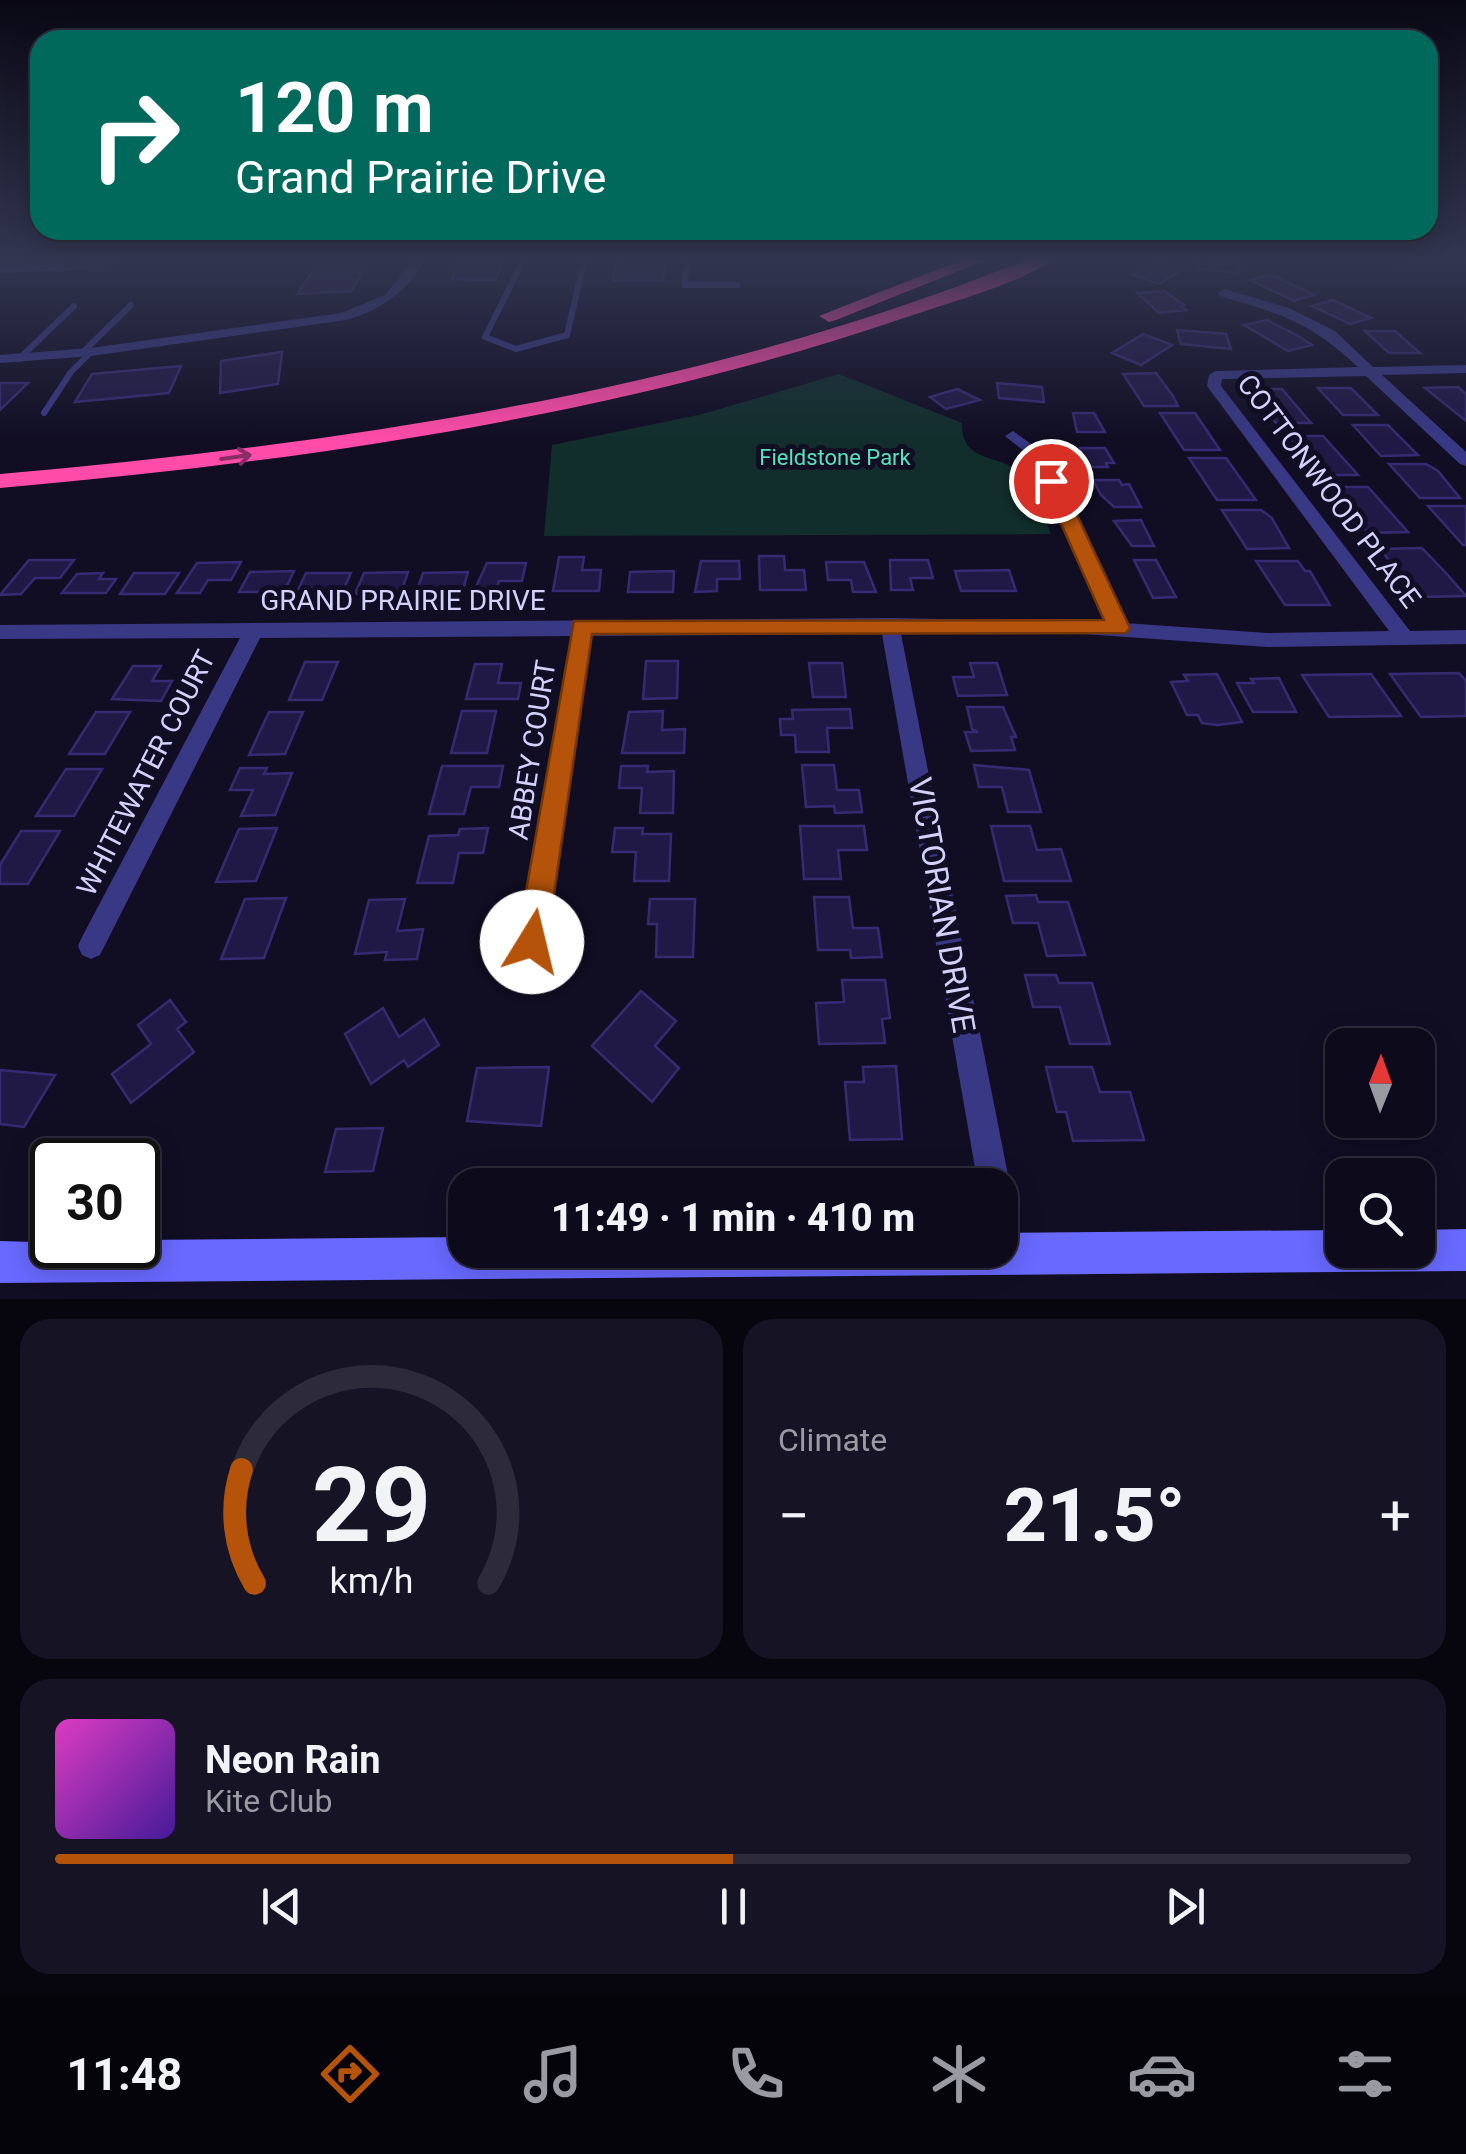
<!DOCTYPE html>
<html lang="en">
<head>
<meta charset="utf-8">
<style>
	:root { --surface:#0d0a1b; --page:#161324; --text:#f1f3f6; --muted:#9a9aa3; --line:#2d2b3a; --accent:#b45309 }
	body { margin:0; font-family:Roboto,sans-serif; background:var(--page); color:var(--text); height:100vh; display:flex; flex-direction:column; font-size:38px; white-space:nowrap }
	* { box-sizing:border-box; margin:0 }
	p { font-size:32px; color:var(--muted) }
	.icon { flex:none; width:55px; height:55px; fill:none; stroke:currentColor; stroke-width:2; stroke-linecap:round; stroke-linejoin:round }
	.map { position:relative; height:1299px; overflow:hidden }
	.details { display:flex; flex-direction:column; gap:20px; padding:20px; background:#07060f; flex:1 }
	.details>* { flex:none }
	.guide { position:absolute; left:30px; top:30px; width:1408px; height:210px; border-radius:30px; box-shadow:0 5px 25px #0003,0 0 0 2px var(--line); background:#00695c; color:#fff; overflow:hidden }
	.needle { width:65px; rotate:1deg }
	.tools { position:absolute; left:1325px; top:1028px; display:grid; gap:20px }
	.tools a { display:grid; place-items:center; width:110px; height:110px; border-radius:20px; background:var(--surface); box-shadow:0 5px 25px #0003,0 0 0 2px var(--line); font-size:50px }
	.speed { position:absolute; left:30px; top:1138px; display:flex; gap:20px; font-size:50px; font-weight:700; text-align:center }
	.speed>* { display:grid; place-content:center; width:130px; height:130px; border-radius:50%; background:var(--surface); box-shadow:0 5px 25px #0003,0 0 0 2px var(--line); line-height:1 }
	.speed .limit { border:5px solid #111; border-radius:15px; background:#fff; color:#111 }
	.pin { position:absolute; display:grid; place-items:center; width:85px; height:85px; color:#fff; margin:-42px; border:5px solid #fff; border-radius:50%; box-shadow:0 2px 10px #0007 }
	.me { position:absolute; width:110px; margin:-55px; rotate:9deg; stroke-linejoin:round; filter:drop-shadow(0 0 8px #0008) }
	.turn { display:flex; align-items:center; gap:35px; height:210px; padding:0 40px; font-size:45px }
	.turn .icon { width:130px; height:130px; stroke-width:2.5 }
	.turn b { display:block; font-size:70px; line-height:85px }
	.big { font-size:75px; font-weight:800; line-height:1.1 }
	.details .widget { flex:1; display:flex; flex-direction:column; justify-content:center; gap:15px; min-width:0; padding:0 35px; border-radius:30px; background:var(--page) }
	.details .dial { align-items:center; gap:0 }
	.dial svg { height:260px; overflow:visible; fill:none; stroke:var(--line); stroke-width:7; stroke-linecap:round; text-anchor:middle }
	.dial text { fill:var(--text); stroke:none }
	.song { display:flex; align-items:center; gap:30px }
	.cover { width:120px; height:120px; border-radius:15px; background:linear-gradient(135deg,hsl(310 70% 55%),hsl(260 70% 35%)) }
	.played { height:10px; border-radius:5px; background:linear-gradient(90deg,var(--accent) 50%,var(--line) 50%) }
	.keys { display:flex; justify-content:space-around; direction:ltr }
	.heat { display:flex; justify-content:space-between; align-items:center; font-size:55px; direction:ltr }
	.details .tiles { flex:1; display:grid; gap:20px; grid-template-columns:1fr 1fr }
	.widget:last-child { grid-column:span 2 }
	.trip { position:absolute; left:448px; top:1168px; width:570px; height:100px; border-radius:30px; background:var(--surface); box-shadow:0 5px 25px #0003,0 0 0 2px var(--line); font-weight:800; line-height:100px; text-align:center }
	.dock { display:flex; height:160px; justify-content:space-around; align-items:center; background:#05040b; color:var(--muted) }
	.dock .icon { width:70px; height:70px }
	.dock .current { color:var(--accent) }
	.dock b { font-size:45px; color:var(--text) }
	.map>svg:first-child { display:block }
	.green { fill:#112e2c }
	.building { fill:#211945; stroke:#362b72; stroke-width:2.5 }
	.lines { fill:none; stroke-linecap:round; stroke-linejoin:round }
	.lane { stroke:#383884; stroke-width:6 }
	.street { fill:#383884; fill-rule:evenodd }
	.secondary { fill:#6869ff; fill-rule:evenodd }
	.highway { fill:#ff4ca8; fill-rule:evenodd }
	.oneway { stroke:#882d66 }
	.route { fill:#b45309; stroke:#753606; stroke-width:2.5 }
	.labels { text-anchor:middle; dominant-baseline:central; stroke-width:10; stroke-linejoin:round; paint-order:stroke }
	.far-park-label { font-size:22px; fill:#5ae2bb; stroke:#110e24 }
	.street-label { font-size:28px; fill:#d4d1ff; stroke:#110e24 }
	.near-street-label { font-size:32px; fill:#d4d1ff; stroke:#110e24 }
</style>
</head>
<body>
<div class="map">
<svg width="1466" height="1299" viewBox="0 0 1466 1299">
	<rect width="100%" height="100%" fill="#110e24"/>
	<path class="green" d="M839,374l123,49c-1,43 41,29 62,53 12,15 19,40 27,58l-507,2 8,-91 151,-31z"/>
	<path class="building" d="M0,257h68l-8,7h-60z
		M618,257h48l-3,24h-50z
		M1196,258l43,6 1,10 -44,-6z
		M474,261h30l-8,19 -44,-1 8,-17z
		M1159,261l25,8 -25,15 -26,-9z
		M313,271h38l12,2 -12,18 -54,3z
		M1270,274l44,21 -20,6 -44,-21z
		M1164,291l20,14 -3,1 5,4 -27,3 -22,-20z
		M1333,300l38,18 -21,6 -38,-18z
		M1267,320l33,17 12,8 -24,6 -44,-26z
		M1177,330l49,4 5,15 -50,-5z
		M1365,331h30l25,22h-31z
		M1143,334l29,11 -31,20 -29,-12z
		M282,352l-4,32 -58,9 1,-32z
		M181,366l-12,27 -94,9 17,-28z
		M1156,373l17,23 5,10h-34l-21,-32z
		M0,383h28l-28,27z
		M997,383l45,4 2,15 -45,-4z
		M1458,387l8,7v27l-41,-33z
		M1318,388h33l27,27h-35z
		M957,389l23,11 -34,9 -16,-12z
		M1248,389h34l29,34h-35z
		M1073,413h21l11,19h-28z
		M1160,413h35l25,37h-36z
		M1353,425h35l30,30 -37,1z
		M1288,436h35l35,39h-38z
		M1080,448h25l9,15h-8l2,4h-22z
		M1189,458h37l30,42h-39z
		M1389,464h37l12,7 22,27h-40z
		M1093,480h26l3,5 7,-1 12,23h-27l-13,-12z
		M1330,487h38l40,45 -40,1z
		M1428,506h38v39h-3z
		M1222,510h39l11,8 17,30 -42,1z
		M1141,520l13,26h-22l-18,-25z
		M1422,548l24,25 20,23 -43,1 -13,-10 -30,-38z
		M759,556h25l1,14h19l2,20h-46z
		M559,557h25l-2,13h19l-2,21h-46z
		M29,560h45l-14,18h-25l-14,16 -21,1z
		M890,560h38l5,18h-23l3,12h-22z
		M1134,560h22l20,37 -23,1z
		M701,561h38l1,18h-23v12l-22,1z
		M1256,561h42l7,10h5l20,34h-45z
		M241,562l-10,18h-23l-8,13h-23l20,-30z
		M826,562h38l12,30h-23l-2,-12h-23z
		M487,563h39l-4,18h-23l-3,12h-23z
		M1009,570l7,21h-55l-6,-20z
		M294,571l-10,21h-45l11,-20z
		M674,571l-1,21h-45l2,-20z
		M408,572l-7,21 -46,1 9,-21z
		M468,572l-6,21h-46l7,-20z
		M103,573l-4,6h17l-10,14h-44l15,-19z
		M134,573h45l-14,21h-45z
		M306,573h45l-9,20 -46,1z
		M646,661h32l-1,37 -34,1z
		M305,662h33l-16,38h-33z
		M809,663h33l4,34h-33z
		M970,663h27l10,32 -49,1 -5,-19h21z
		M475,664h27l-4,19h23l-3,16h-52z
		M133,666h28l-9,15h20l-11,20 -49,-2z
		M1459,673l7,8v35l-45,1 -31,-43z
		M1217,674l25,48 -24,3 -16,-2 -4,-8h-11l-16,-33 17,-1 -4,-6z
		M1371,674l30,42 -72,1 -27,-42z
		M1279,678l17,34h-43l-16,-29h17l-3,-4z
		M967,707h36l13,30h-5l4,13 -44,1 -6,-19h13l-6,-3z
		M850,709l2,19h-25l2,24h-33l-1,-17h-14l-1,-16h13l-1,-9z
		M462,711h34l-9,42h-36z
		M663,711l-1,19 23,-1 -1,24h-62l7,-41z
		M96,712h34l-25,42h-36z
		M269,712h34l-18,42 -36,1z
		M802,765h32l3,25h22l3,22 -27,1 -1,-7 -28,1z
		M974,765l55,5 12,42h-33l-6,-25h-23z
		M442,766h61l-4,21h-28l-7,27h-35z
		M621,766h27l-1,6 27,-1 -1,42h-33l2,-25h-23z
		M240,768h27l-3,6 28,-1 -17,42 -34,1 12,-26h-23z
		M66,769h36l-28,47h-38z
		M800,826h64l3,24h-29l3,29h-37z
		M991,826h39l7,24 24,-1 10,32h-67z
		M277,828l-21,53 -40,1 23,-53z
		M488,828l-5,25h-24l-6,30h-36l12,-47 29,-1 2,-6z
		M615,828h28l-1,6h29l-2,47h-35l2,-29h-24z
		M21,831h39l-32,53h-28v-19z
		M1036,895l2,7h30l17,53 -38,1 -9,-33h-25l-7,-27z
		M814,897h35l4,31h25l4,29 -31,1 -1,-8h-32z
		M286,898l-22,60 -43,1 24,-60z
		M405,899l-8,32 26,-2 -6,30 -32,1 2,-8 -32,2 14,-54z
		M650,899h45l-2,58h-37l1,-33h-9z
		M1025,975h31l3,8h33l18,61h-40l-10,-37h-27z
		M842,980h43l5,38 -8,1 3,24 -66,1 -3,-41 28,-1z
		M641,991l35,30 -21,25 24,22 -27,34 -60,-56z
		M170,1000l16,22 -9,7 17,23 -63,51 -19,-29 39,-30 -13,-19z
		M383,1008l16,29 25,-18 15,26 -31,22 -4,-7 -33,24 -26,-50z
		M896,1066l6,73 -52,1 -5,-58h19l-1,-15z
		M549,1067l-8,59 -74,-5 10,-53z
		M1046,1067h46l8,25h30l14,48 -71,1 -7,-29h-9z
		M0,1070l55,5 -31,52 -24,-3z
		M383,1128l-10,43 -48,1 11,-43z"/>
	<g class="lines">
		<path class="lane" d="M525,257l-40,80 31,12 51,-14 18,-78
			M687,257l-2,28h53
			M0,270l108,-5 9,-8
			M83,352l48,-47
			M19,359l55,-53
			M44,413l27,-41 20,-20"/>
		<path class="street" d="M416,257h12c-22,34 -42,51 -82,63l-255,36 -91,7v-8l91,-7 250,-35 44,-18z
			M1224,289l65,19 46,23 38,36 93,-2v8l-84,2 84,77v14l-6,-2 -94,-88 -144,3 -1,7 189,245 56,-1v14l-199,3 -197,-14 -169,1 109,551 -5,11 -5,2v-13h-22l-96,-551 -292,2 -45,307 -4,9 -9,4 -9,-4 -4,-9 52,-307 -311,2 -160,317 -9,4 -9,-4 -4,-9 4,-9 158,-299 -240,1v-14l890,-7 215,4 -76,-167 -24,-19 8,-5 31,22 81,170 142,10 122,-2 -182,-245 2,-11 7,-4 142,-4c-48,-45 -76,-53 -138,-71l-2,-3z
			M1000,1203l11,5 12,43 -5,12 -12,5 -12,-5 -5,-13h11z"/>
		<path class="secondary" d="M1466,1229v42l-1466,12v-42l138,4v-5l327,-3v13h535v-17l342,-3v20h76v-20z"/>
		<path class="highway" d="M969,257h24l-157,63 -7,2 -10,-6z
			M1033,257h23c-26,23 -104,45 -140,57 -293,101 -608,147 -916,174v-14c348,-31 707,-83 1033,-217z"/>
	</g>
	<defs><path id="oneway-shaft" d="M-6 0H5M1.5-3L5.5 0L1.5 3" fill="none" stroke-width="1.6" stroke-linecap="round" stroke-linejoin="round" transform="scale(2.5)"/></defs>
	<use class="oneway" href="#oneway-shaft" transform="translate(236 457) rotate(-8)"/>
	<linearGradient id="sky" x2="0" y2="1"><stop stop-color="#090814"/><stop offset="0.59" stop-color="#323650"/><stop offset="1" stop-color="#323650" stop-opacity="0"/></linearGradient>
	<rect width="1466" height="439" fill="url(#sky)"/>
	<path class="route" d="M1051,475l10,6 69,147 -4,5 -534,1 -45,308 -4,11 -11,4 -11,-4 -4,-11 57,-321 530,-1 -62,-139z"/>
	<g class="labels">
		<g class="far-park-label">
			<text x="835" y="457">Fieldstone Park</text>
		</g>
		<g class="street-label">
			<text transform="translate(1329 491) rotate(53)">COTTONWOOD PLACE</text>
			<text x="403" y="600">GRAND PRAIRIE DRIVE</text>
			<text transform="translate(532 750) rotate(-81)">ABBEY COURT</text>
			<text transform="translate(146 773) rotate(-63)">WHITEWATER COURT</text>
		</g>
		<g class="near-street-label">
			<text transform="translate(942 905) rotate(80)">VICTORIAN DRIVE</text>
		</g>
	</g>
</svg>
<div class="tools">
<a><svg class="needle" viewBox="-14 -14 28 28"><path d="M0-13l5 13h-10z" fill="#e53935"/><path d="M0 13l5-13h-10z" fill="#9a9aa3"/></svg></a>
<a><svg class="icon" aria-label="search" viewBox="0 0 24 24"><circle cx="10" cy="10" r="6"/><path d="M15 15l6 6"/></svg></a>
</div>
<div class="speed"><div class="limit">30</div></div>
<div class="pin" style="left:1051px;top:481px;background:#d93025"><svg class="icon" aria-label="arrive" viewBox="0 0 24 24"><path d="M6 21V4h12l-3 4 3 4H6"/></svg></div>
<svg class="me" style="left:532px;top:942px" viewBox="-20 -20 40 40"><circle r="19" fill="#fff"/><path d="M0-13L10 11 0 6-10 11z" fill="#b45309"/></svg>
<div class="trip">11:49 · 1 min · 410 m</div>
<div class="guide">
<div class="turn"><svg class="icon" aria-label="right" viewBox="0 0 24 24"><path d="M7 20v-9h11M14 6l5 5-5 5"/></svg><div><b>120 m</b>Grand Prairie Drive</div></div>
</div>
</div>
<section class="details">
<div class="tiles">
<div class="widget dial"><svg viewBox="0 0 100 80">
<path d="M14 69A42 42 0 1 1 86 69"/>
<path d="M14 69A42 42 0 0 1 10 34" stroke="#b45309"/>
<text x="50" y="56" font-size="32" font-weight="700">29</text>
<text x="50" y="72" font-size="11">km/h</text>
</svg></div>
<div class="widget"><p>Climate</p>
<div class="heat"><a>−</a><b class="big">21.5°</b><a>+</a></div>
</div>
<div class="widget">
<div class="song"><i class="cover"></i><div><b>Neon Rain</b><p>Kite Club</p></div></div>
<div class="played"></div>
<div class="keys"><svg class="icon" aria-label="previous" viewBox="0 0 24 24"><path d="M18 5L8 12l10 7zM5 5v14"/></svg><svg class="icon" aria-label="pause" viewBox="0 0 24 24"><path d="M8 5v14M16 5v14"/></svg><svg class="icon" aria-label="next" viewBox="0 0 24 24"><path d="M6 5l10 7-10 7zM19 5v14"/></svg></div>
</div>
</div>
</section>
<nav class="dock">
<b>11:48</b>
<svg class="icon current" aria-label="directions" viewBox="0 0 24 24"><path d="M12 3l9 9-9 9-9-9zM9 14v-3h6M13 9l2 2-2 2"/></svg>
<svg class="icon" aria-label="music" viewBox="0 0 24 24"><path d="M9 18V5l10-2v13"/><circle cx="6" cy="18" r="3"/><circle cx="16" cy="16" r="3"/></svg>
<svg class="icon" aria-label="phone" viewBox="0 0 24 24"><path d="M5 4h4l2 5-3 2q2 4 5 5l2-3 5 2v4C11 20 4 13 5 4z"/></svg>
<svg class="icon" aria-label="climate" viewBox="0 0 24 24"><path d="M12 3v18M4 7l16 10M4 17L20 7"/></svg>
<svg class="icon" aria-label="car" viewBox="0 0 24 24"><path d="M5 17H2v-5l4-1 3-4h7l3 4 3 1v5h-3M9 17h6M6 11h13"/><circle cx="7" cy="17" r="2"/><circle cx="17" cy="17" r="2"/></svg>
<svg class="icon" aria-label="filters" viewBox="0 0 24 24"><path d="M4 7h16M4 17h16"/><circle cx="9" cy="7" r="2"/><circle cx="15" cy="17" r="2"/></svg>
</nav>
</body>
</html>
